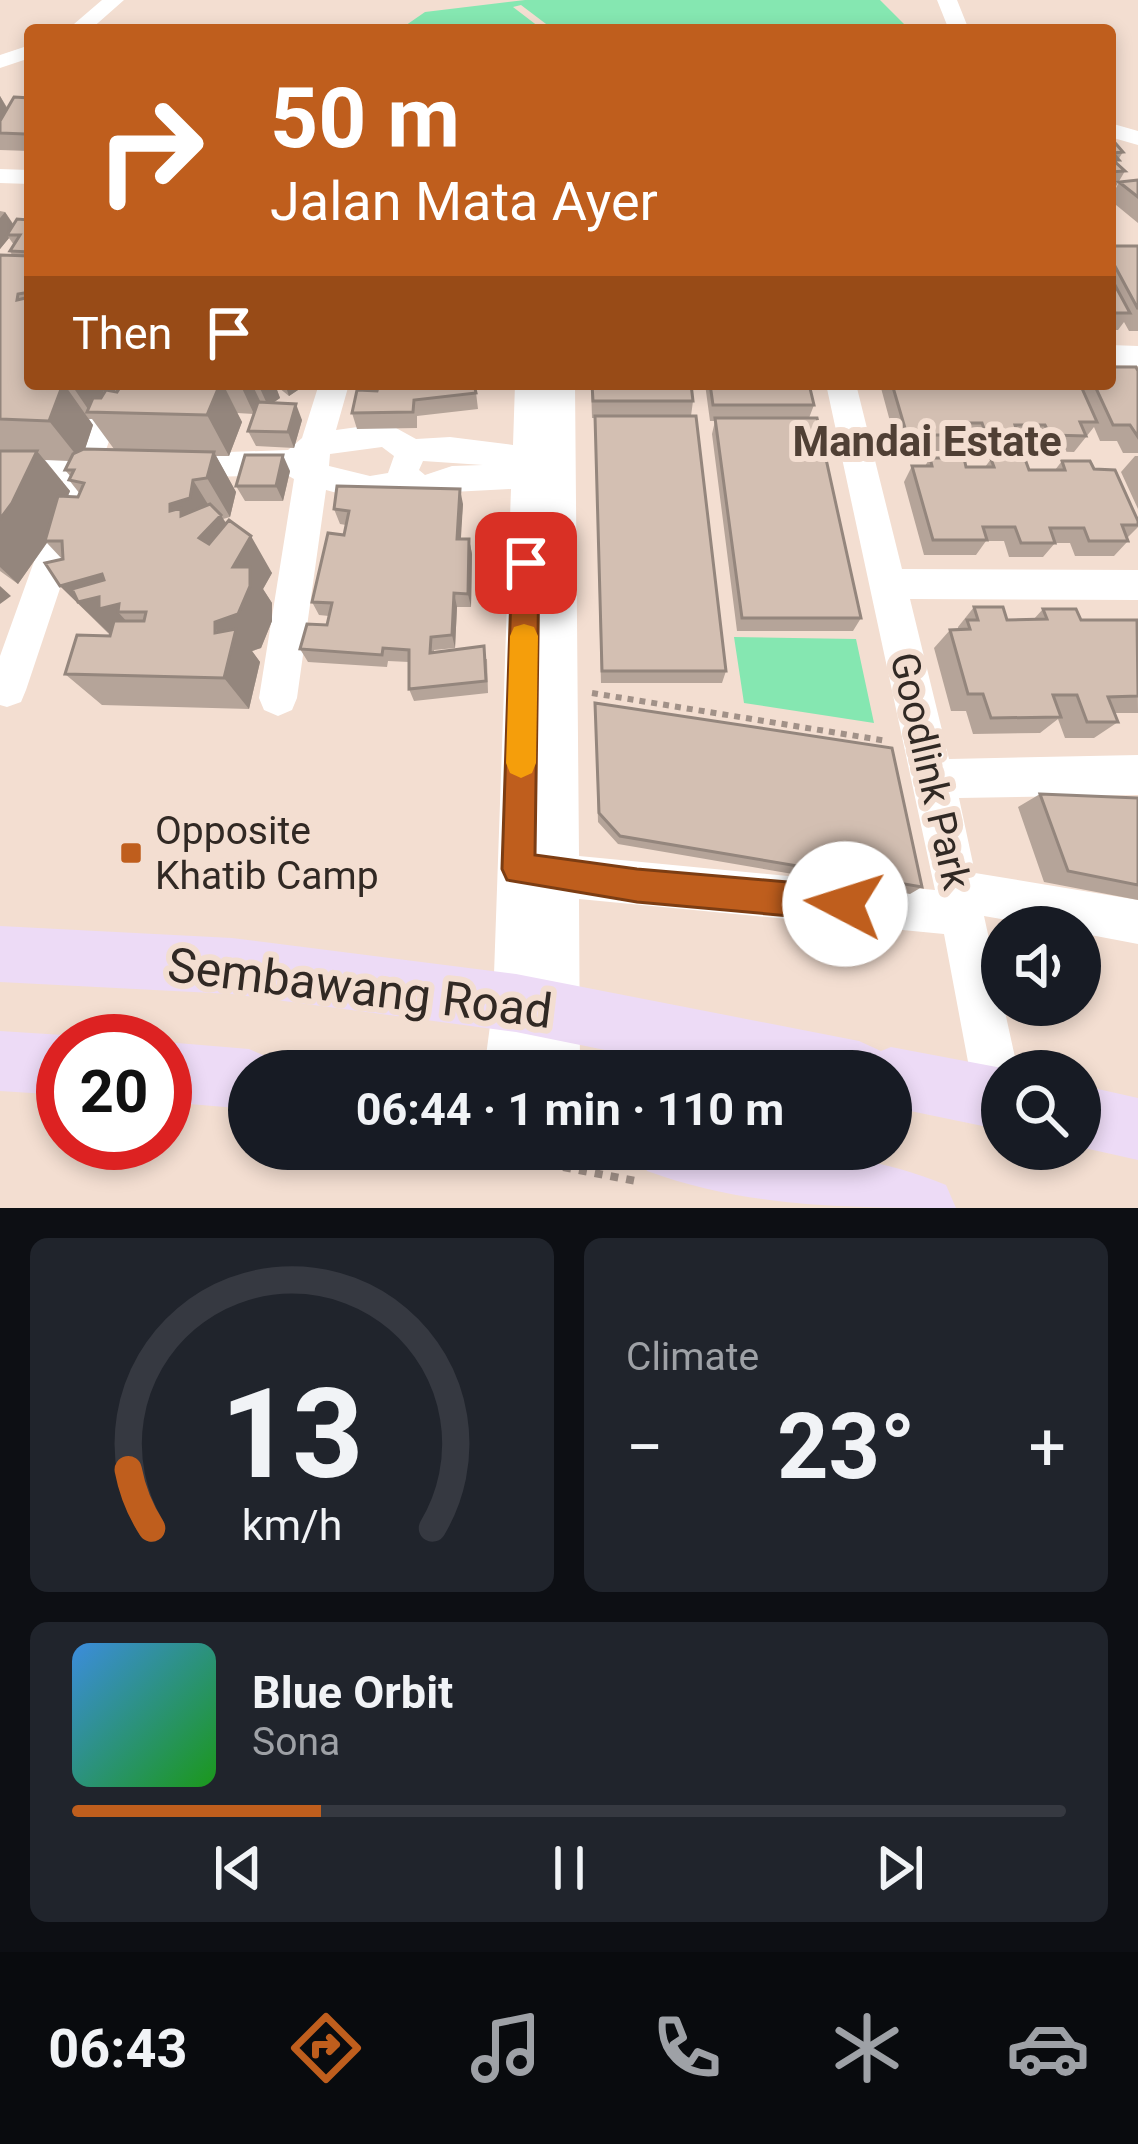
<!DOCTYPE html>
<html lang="en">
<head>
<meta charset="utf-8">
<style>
	:root { --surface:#171b24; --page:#20242c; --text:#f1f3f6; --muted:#9ea1a6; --line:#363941; --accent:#bf5e1d }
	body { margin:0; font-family:Roboto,sans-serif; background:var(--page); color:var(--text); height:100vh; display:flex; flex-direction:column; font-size:45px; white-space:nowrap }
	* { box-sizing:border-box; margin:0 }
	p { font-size:39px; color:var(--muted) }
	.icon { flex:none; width:66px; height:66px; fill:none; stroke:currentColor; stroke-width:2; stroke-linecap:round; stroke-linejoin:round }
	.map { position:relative; height:1208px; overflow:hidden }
	.side { display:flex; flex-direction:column; gap:30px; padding:30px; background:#0d0f14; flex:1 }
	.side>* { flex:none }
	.hud { position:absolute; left:24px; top:24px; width:1092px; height:366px; border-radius:12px; box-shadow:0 6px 18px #0003; background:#bf5e1d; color:#fff; overflow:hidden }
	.buttons { position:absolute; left:981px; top:906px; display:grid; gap:24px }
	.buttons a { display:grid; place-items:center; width:120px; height:120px; border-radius:50%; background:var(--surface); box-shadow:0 6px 18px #0003; font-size:60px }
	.speed { position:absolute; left:36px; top:1014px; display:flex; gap:24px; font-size:60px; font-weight:700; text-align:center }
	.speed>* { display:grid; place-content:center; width:156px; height:156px; border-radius:50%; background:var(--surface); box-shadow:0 6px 18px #0003; line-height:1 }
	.speed .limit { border:18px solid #d22; background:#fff; color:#111 }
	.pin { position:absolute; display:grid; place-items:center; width:102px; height:102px; color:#fff; margin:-51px; border-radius:24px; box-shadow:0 6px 18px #0006 }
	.me { position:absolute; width:132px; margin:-66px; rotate:275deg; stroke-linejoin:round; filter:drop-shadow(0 0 9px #0008) }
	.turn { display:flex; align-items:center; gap:42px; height:252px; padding:0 48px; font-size:54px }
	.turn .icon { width:156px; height:156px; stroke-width:2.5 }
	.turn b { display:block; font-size:84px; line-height:102px }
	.then { display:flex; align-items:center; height:114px; padding:0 48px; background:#0003; gap:24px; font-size:45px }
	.big { font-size:90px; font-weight:700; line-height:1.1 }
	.side .tile { flex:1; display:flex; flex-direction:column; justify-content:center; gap:18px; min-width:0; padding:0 42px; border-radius:18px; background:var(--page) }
	.side .dial { align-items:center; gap:0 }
	.dial svg { height:312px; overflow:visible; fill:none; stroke:var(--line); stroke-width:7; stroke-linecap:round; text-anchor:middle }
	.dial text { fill:var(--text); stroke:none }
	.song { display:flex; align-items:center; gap:36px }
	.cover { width:144px; height:144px; border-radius:18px; background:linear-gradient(135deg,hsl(210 70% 55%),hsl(120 70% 35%)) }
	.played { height:12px; border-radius:6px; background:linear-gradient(90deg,var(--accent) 25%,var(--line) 25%) }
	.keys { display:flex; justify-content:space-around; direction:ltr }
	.heat { display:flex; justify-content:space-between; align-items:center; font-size:66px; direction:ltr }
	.side .tiles { flex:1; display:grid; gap:30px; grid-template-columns:1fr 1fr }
	.tile:last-child { grid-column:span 2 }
	.trip { position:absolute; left:228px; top:1050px; width:684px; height:120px; border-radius:60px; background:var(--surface); box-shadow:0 6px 18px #0003; font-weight:700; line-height:120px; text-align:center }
	.tab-bar { display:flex; height:192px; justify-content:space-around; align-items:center; background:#090b0e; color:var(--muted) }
	.tab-bar .icon { width:84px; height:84px }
	.tab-bar .selected { color:var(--accent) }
	.tab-bar b { font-size:54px; color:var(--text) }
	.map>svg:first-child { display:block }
	.green { fill:#85e7b1 }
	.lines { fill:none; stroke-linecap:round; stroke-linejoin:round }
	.path-far1 { stroke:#a19188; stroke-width:6; stroke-dasharray:6 6; stroke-linecap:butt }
	.path { stroke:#a19188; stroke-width:8; stroke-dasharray:8 8; stroke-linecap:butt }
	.minor { fill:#fff; fill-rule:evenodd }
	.major { fill:#eddbf6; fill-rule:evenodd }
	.wall { fill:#b5a499; fill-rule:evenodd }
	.shaded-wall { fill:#94867d }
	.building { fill:#d3bfb2; stroke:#94867d; stroke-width:3 }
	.route { fill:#bf5e1d; stroke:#7c3d13; stroke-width:3 }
	.slow { fill:#f59e0b }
	.poi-dot { fill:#bf5e1d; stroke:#f3ded1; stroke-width:4.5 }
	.labels { text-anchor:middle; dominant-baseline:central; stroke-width:12; stroke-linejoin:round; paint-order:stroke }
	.street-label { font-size:39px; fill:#312924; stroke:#f3ded1 }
	.poi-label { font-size:39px; fill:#312924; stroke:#f3ded1; text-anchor:start }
	.neighbourhood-label { font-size:42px; font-weight:bold; fill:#504035; stroke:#f3ded1 }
	.near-street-label { font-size:48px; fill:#312924; stroke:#f3ded1 }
</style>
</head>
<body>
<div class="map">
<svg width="1138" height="1208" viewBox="0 0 1138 1208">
	<rect width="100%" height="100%" fill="#f3ded1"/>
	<path class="green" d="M525,0h355l25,25 23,5h-374l-33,-25 -8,2 30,23h-144l26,-18z
		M734,637l122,2 18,84 -130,-20z"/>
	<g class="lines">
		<path class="path-far1" d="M592,693l295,48"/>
		<path class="path" d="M469,1149l167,32"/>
		<path class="minor" d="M102,0h22l-34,30h-23z
			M937,0h20l12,30h-20z
			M30,45v13l-30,10v-13z
			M1110,123l28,8v14l-28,-8z
			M0,169l30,1v14l-30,-1z
			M1110,345l28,1v20l-28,-1z
			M98,384h30l-24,72 17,3 5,9 -5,9 -25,4 -70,209 -5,12 -14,5 -7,-2v-49l63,-175 -63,2v-26l72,-1z
			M319,384h30l-13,46 51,-7 29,16 34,-2 63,8 2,-61h60l4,472 356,34 -109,-506h30l46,185 236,1v30l-228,-1 39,160 189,-4v40l-179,3 16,75 163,27v44l-58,-11v-6h-34l-62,-11 34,155h-16v52l-19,-7 -8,-17 -31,-165 -365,-35 1,172h-96l9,-68 18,-514 -59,3 -29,9 -16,-6 -37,7 -44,-12 -29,208 -5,12 -14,6 -14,-6 -5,-12 35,-219 -7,-4 -115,3 -11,-3 -5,-9 5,-9 11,-3 116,-4 14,-12zM382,447l12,9 -6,17 -18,3 -41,-10 1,-12zM423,461l60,4 -31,1 -27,9 -6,-5z"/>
		<path class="major" d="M0,926l232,12 284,36 343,67 22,10 10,-4 111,21 7,3h-7v59l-111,-23v-36h-182l-193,-39 -284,-38 -232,-12z
			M0,1031l63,4 15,6h-15v54l-63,-4z
			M165,1042l84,7 21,9 6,13h-27v38l-84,-7z
			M1080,1085l58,13v62l-58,-13z
			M637,1149c105,0 210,-5 309,36l10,23c-108,0 -207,0 -309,-37z"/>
	</g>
	<path class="wall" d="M0,96l8,13 22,-11v53l-30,-1z
		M1110,137l13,15 -7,11 9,8 -10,17h-5z
		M1138,180v43l-28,-23 9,-18z
		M0,211l5,1 9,13 16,-7v166h76l-4,12 15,-4 3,-4 -3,-4h190l-18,12 -10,-8 -2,2 3,8 -7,5 29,17 -8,28 -38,-2 -8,-15 6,-17 -17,-1 5,9 -13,34h-13l20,36 -6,25 -7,2 49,54 -9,16 9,14v18l-11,27 -9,3 8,11 -11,47 -147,-4 -37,-31 45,-39 -50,-49 2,-27 -15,-16 -29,41 -18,-13v-316h12l-2,-4 4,-6 -5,-7 -9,11zM89,419h3l22,30h-29l8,-24zM45,460l24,1 -4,9 6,7 -2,3 11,14 -2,3 -10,-1 2,-5z
		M1110,246h28v85h-9l-5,-9 -6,8h-8z
		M1138,371v82h-15l-6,-12h-17l-6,-14 -20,25 -36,-1 -4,-11 -17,1 -9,12h-31l-5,-14h-18l-7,12h-49l-17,-63 2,-4h197l1,2 1,-2h28z
		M359,384h116l3,25 -61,7v12l-60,1 -5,-16 25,-23 -16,-1z
		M591,384h100l2,17 -2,15 35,255 -4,12h-121l-6,-265h-3z
		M705,384h104l5,21 -5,13 52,200 -8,13h-116l-25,-197 3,-13h-5z
		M1135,456h3v53l-17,-37z
		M930,458l36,9h19l6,-8 38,11h26l7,-9 32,8 44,52v6l-11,11 1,3 -14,15h-39l-5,-13h-15l-12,14h-34l-5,-16h-18l-10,14h-52l-20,-73 8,-16h13z
		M290,471l-7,30h-38l-9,-15z
		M463,504l-3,35h9l3,15 -1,53h-14l-2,41 -21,2v3l53,6 1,34 -74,8 -5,-12v-27l-21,-1 -1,6 -79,-5 -8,-13 27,-24 2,-9 -10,-1 -7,-13 32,-67 2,-10 -6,-1 -6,-15z
		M974,607l33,13h26l10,-11 38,11h56l1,93h-23l3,9 -24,16h-29l-7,-19 -18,14 -67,1 -7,-23h-15l-17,-63 16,-18h8v-3z
		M595,703l327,184 -12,7 -292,-50 -20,-22z
		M1040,794l98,4v102l-94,-18 -26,-75z"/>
	<path class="shaded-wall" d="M0,96l9,16 -9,14z
		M5,212l11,17 -9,6 2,3 -9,11v-31z
		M64,384l29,41 -12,36 -32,-40z
		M71,384h35l-9,28h-7z
		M220,384h3l19,38 -13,34 -22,-41z
		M240,384h12l10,21 -8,9z
		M258,384h20l1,4 -2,2 3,8 -12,8z
		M285,384h22l-18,12z
		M296,404l6,16 -8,28 -6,-16z
		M37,451l33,40 -22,50 -30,43 -18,-17v-48z
		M214,452l22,40 -6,25 -23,-39z
		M283,455l7,16 -7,30 -7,-15z
		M193,480l24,39 4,-4 21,36 9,-15 21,37 -9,16 9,14v18l-11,27 -9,3 8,11 -11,47 -25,-31 -9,-56 -45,-111v-7z
		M460,489l3,15 -3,50 -3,-15z
		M469,539l3,15 -1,53 -3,-13z
		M102,574l32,36 -16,2 26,28 -32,-4 -52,-50z
		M0,586l11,10 -11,8z
		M454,593l3,14 -2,41 -3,-13z"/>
	<path class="building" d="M14,97l16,1v31l-5,5 -25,-1v-12z
		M1110,137l13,15 -10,1 6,7h-6l12,11 -15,1z
		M1138,180v17l-19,-15z
		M30,218v34l-20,-1 10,-16h-13l10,-16 12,1z
		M1110,246h28v63l-28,-52z
		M0,255l30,1v36l-12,2 -1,6 13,-3v87h33l-14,37 -49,-2z
		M1110,276l20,37h-20z
		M1110,367h26l2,4v66l-8,-12h-17l-19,-41h16z
		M122,384h98l-13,31 -120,-3 6,-14h8l5,-8 11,2z
		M379,384h95l2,9 -62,7 -1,12 -61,1 5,-23 20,1z
		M592,384h99l2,17h-100z
		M710,384h99l5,21h-101z
		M892,384h188l17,38h-17l6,14 -36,-1 -5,-10h-30l4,12h-32l-5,-14h-29l4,12h-50z
		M258,402l38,2 -8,28 -40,-1z
		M595,416h101l30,255h-124z
		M715,418h102l44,200h-119z
		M84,449l130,3 -7,26 -14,2 -3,18 -20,6v7l11,-3v8l29,-12 11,11 -22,23 10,6 20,-24 22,16 -18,31h17v19l-12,28 -23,8v11l21,-4 -12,49 -159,-4 12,-39 33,1 4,-15h30l2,-9h-28l1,-8 -20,5v-12l-21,5 -6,-13 32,-9 -2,-6 -42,12 -15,-23 18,-4 -1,-18h-17l13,-45 20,1 6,-14 -15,-3 5,-10h-9l8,-16z
		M0,451h37l-25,52 -12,16z
		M245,455h38l-7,31h-40z
		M930,458h34l2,9h28l-3,-8h34l4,11h36l-3,-9h28l4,8 21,1 23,51v4h-16l6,16h-39l-5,-13h-34l5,15h-34l-6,-16h-32l4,13h-54l-21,-74h20z
		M337,486l123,3 -3,50h12l-1,55 -14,-1 -2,42 -21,2 -1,16 54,-7 2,35 -77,8v-39l-26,-2 -1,7 -82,-6 7,-25 20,1 5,-22 -20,-1 16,-69 16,2 5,-24 -15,-2z
		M974,607h29l4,13 40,-1 -4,-10h33l5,11h56l1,76 -30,1 10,25h-31l-10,-27h-24l8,22 -70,1 -8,-24h-15l-18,-64 20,-1 -3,-9h11z
		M595,703l297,45 30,139 -302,-51 -21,-23z
		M1040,794l98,4v87l-70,-14z"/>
	<path class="route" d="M526,552l13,11 -4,292 102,14 208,18 12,5 5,12 -5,12 -12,5 -208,-19 -130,-22 -5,-11 10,-306z"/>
	<path class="slow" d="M524,624l10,3 4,9 -2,127 -4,10 -11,5 -11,-5 -4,-10 4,-127 4,-9z"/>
	<rect class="poi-dot" x="119" y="841" width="24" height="24" rx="6"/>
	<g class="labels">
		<g class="street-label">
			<text transform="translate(930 771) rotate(77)">Goodlink Park</text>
		</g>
		<g class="poi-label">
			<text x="155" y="831">Opposite<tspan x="155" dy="45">Khatib Camp</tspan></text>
		</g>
		<g class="neighbourhood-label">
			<text x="927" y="441">Mandai Estate</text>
		</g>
		<g class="near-street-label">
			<text transform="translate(360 988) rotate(7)">Sembawang Road</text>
		</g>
	</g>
</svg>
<div class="buttons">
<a><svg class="icon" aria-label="sound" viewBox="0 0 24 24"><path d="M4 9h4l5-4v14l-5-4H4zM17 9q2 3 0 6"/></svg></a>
<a><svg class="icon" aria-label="search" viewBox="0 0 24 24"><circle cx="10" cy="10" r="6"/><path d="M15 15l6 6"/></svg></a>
</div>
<div class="speed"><div class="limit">20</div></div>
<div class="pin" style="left:526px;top:563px;background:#d93025"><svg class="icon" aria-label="arrive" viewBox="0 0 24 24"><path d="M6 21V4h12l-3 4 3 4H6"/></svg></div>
<svg class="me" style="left:845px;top:904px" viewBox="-20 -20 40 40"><circle r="19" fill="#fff"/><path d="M0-13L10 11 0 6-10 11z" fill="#bf5e1d"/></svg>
<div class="trip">06:44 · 1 min · 110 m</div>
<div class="hud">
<div class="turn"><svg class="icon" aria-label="right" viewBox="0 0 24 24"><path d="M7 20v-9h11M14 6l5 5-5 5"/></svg><div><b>50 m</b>Jalan Mata Ayer</div></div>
<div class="then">Then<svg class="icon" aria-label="arrive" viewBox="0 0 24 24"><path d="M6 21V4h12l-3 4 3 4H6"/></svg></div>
</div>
</div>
<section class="side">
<div class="tiles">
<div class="tile dial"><svg viewBox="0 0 100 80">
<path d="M14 69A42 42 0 1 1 86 69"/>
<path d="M14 69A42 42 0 0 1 8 54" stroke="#bf5e1d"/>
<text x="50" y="56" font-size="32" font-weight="700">13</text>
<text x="50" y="72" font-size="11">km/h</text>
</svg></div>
<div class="tile"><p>Climate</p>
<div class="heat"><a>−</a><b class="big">23°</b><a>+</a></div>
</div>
<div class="tile">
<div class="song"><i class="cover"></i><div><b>Blue Orbit</b><p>Sona</p></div></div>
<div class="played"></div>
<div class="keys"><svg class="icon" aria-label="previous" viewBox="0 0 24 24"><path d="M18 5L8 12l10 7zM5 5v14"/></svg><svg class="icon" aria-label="pause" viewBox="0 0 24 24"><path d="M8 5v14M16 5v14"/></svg><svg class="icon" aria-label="next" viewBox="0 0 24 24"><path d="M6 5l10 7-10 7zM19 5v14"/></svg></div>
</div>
</div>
</section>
<nav class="tab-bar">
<b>06:43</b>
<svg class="icon selected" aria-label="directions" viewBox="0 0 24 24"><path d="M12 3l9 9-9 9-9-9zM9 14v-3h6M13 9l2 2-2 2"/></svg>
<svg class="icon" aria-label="music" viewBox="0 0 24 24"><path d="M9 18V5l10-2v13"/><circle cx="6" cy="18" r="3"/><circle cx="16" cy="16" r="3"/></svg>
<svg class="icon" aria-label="phone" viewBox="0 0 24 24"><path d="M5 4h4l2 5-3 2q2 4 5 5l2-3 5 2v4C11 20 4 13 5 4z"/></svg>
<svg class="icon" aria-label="climate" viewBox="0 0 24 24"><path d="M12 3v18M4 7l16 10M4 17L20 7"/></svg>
<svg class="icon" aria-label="car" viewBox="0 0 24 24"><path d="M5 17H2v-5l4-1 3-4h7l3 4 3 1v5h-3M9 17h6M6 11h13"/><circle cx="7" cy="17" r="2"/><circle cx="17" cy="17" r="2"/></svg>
</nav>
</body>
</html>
